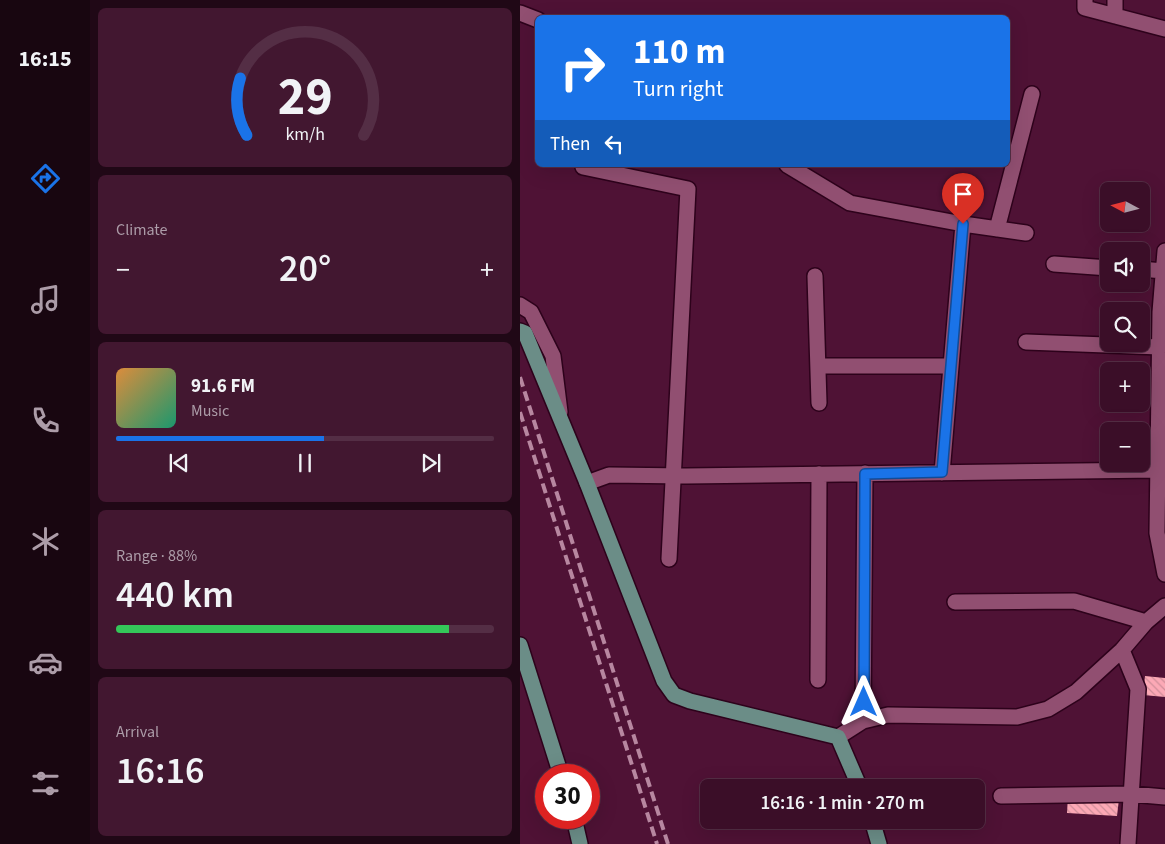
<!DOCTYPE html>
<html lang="en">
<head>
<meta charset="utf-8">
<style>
	:root { --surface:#3b0e28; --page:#421730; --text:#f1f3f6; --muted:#ac9ca8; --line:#542e45; --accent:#1a73e8 }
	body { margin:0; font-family:"Source Sans 3",sans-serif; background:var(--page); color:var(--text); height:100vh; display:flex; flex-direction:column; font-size:19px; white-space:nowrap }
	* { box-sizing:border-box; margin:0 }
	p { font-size:16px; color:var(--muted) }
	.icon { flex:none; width:28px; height:28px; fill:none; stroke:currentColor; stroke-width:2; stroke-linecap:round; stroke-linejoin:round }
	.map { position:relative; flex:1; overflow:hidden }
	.panel { display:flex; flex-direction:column; gap:8px; padding:8px; background:#200816; width:430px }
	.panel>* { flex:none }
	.top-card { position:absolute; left:15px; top:15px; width:475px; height:152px; border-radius:8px; box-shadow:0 5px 20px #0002,0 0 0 1px var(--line); background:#1a73e8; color:#fff; overflow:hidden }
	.needle { width:32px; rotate:277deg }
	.buttons { position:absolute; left:580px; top:182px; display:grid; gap:10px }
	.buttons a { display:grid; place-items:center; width:50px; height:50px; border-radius:8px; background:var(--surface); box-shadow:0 5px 20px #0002,0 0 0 1px var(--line); font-size:25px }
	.speed { position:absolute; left:15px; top:764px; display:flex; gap:10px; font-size:25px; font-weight:700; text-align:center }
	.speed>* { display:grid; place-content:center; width:65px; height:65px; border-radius:50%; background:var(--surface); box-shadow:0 5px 20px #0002,0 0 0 1px var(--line); line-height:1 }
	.speed .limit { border:8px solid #d22; background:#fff; color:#111 }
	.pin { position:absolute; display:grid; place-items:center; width:42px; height:42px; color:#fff; margin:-51px -21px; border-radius:50% 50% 50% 0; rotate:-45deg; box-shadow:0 0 5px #0007 }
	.pin .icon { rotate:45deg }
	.me { position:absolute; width:55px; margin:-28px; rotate:0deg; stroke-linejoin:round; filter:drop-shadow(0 0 4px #0008) }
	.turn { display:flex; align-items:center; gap:18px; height:105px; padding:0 15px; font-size:22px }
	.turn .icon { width:65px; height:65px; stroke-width:2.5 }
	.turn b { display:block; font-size:35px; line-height:42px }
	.then { display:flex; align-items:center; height:48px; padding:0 15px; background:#0003; gap:10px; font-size:19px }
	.big { font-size:38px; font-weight:600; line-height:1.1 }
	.panel .card { flex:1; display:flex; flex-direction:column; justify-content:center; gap:8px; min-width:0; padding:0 18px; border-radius:8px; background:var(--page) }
	.panel .dial { align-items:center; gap:0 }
	.dial svg { height:130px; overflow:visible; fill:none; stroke:var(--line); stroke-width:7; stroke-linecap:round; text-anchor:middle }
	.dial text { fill:var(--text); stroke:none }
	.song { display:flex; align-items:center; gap:15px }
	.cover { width:60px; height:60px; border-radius:8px; background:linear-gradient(135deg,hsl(30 70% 55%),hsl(160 70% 35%)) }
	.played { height:5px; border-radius:2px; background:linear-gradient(90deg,var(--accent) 55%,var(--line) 55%) }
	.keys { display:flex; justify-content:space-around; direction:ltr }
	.heat { display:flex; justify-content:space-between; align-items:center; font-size:28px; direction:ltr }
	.charge { height:8px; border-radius:4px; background:linear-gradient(90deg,#34c759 88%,var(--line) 0) }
	.trip { position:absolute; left:180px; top:779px; width:285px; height:50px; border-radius:8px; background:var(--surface); box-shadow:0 5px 20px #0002,0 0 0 1px var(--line); font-weight:600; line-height:50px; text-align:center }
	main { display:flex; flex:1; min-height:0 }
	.menu { display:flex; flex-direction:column; width:90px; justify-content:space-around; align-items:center; background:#180610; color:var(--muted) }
	.menu .icon { width:35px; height:35px }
	.menu .active { color:var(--accent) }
	.menu b { font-size:22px; color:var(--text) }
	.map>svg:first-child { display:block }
	.building { fill:url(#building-back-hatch) }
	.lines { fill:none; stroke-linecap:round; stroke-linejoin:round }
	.minor-casing { stroke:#2d021b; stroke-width:18 }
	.major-casing { stroke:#2d021b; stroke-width:18 }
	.minor { stroke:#914f71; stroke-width:15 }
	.major { stroke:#6b8d87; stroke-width:15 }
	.rail { stroke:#b787a0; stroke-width:4; stroke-dasharray:10 5; stroke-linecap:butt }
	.route-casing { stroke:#114b97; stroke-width:12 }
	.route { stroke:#1a73e8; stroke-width:9 }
</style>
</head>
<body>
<main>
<nav class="menu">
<b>16:15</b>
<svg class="icon active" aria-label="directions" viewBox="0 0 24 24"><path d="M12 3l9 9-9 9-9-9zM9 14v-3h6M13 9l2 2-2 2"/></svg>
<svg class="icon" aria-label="music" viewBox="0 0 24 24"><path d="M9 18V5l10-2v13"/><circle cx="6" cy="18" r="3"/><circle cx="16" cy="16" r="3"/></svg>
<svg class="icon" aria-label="phone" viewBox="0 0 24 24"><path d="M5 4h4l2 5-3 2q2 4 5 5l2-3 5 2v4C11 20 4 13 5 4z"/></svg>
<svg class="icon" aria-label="climate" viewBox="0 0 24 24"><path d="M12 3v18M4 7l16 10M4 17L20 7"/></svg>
<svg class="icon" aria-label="car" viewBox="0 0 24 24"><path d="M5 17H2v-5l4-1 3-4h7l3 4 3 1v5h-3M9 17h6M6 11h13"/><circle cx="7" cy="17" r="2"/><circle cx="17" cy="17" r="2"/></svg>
<svg class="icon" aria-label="filters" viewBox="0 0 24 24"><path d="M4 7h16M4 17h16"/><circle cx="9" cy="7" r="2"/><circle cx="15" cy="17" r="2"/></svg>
</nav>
<section class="panel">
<div class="card dial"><svg viewBox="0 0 100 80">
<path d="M14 69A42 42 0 1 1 86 69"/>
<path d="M14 69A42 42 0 0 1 10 34" stroke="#1a73e8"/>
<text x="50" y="56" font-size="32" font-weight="700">29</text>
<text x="50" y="72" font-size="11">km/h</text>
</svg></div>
<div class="card"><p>Climate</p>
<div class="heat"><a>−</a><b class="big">20°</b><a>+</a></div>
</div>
<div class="card">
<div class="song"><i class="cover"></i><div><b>91.6 FM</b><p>Music</p></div></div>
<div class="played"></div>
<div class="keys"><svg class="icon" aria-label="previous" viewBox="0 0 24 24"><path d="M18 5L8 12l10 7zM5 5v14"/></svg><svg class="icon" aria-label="pause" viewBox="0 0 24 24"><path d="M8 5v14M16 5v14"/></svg><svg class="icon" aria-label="next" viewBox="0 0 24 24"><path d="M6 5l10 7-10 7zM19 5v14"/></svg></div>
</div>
<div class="card"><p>Range · 88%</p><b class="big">440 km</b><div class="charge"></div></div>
<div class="card"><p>Arrival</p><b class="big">16:16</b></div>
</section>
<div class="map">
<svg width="645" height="844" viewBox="0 0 645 844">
	<defs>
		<pattern id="building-back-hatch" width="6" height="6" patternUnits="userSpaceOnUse" patternTransform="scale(1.25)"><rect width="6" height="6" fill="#fca9b6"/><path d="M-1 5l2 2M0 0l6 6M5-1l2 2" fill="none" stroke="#d08e9a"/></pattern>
	</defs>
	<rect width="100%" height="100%" fill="#4f1235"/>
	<path class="building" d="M625,676l20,2v19l-22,-2z
		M548,796l51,3 -2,17 -50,-3z"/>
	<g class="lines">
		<defs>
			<path id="minor" d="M565,0v8l80,21
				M595,0v16
				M0,13l18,7
				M267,165l63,38 113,21 63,9
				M63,167l105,22 -19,370
				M477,229l35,-135
				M645,251l-5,61 -3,221 8,41
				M534,264l55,4
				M621,269l22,2
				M295,276l4,127
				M0,305l11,7 22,44 7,56
				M506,342l134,5
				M298,366h133
				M422,473l21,-249
				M67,483l22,-8 77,1 472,-6
				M435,602l119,-1 72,21
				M602,650l16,39 -10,155
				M298,680l1,-206
				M343,721l2,-248
				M318,737l25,-16 25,-6 129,2 31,-8 28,-17 46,-42 24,-28 19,-16
				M481,796l130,-2 34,3"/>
			<path id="major" d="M0,331l5,2 62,150 77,198 10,14 16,6 148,36 22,51
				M0,645l41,130
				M54,818l6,26
				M352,820l7,24"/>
		</defs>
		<use href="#minor" class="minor-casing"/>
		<use href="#major" class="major-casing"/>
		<use href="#minor" class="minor"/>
		<use href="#major" class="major"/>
		<path class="rail" d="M0,377l148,467
			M0,412l137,432"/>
	</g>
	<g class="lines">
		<defs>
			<path id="route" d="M344,702l1,-228 77,-2 21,-248"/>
		</defs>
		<use href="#route" class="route-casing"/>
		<use href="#route" class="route"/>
	</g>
</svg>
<div class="buttons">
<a><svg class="needle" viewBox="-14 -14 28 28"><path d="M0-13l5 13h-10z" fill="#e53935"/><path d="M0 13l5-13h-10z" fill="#ac9ca8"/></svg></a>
<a><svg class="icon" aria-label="sound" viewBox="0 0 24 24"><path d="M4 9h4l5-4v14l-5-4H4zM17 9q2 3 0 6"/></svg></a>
<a><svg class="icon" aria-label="search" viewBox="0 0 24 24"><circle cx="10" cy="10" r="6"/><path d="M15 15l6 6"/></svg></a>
<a>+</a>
<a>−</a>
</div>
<div class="speed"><div class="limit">30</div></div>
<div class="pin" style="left:443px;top:224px;background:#d93025"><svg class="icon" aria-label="arrive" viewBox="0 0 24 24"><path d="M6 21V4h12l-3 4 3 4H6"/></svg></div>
<svg class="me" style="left:344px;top:702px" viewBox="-20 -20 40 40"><path d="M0-17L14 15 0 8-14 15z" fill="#1a73e8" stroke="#fff" stroke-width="4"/></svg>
<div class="trip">16:16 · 1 min · 270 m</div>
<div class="top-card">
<div class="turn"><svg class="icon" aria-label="right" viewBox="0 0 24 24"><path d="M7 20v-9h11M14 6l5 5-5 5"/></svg><div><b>110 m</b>Turn right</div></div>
<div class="then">Then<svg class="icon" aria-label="left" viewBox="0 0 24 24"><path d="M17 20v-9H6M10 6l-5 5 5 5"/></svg></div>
</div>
</div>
</main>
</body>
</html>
